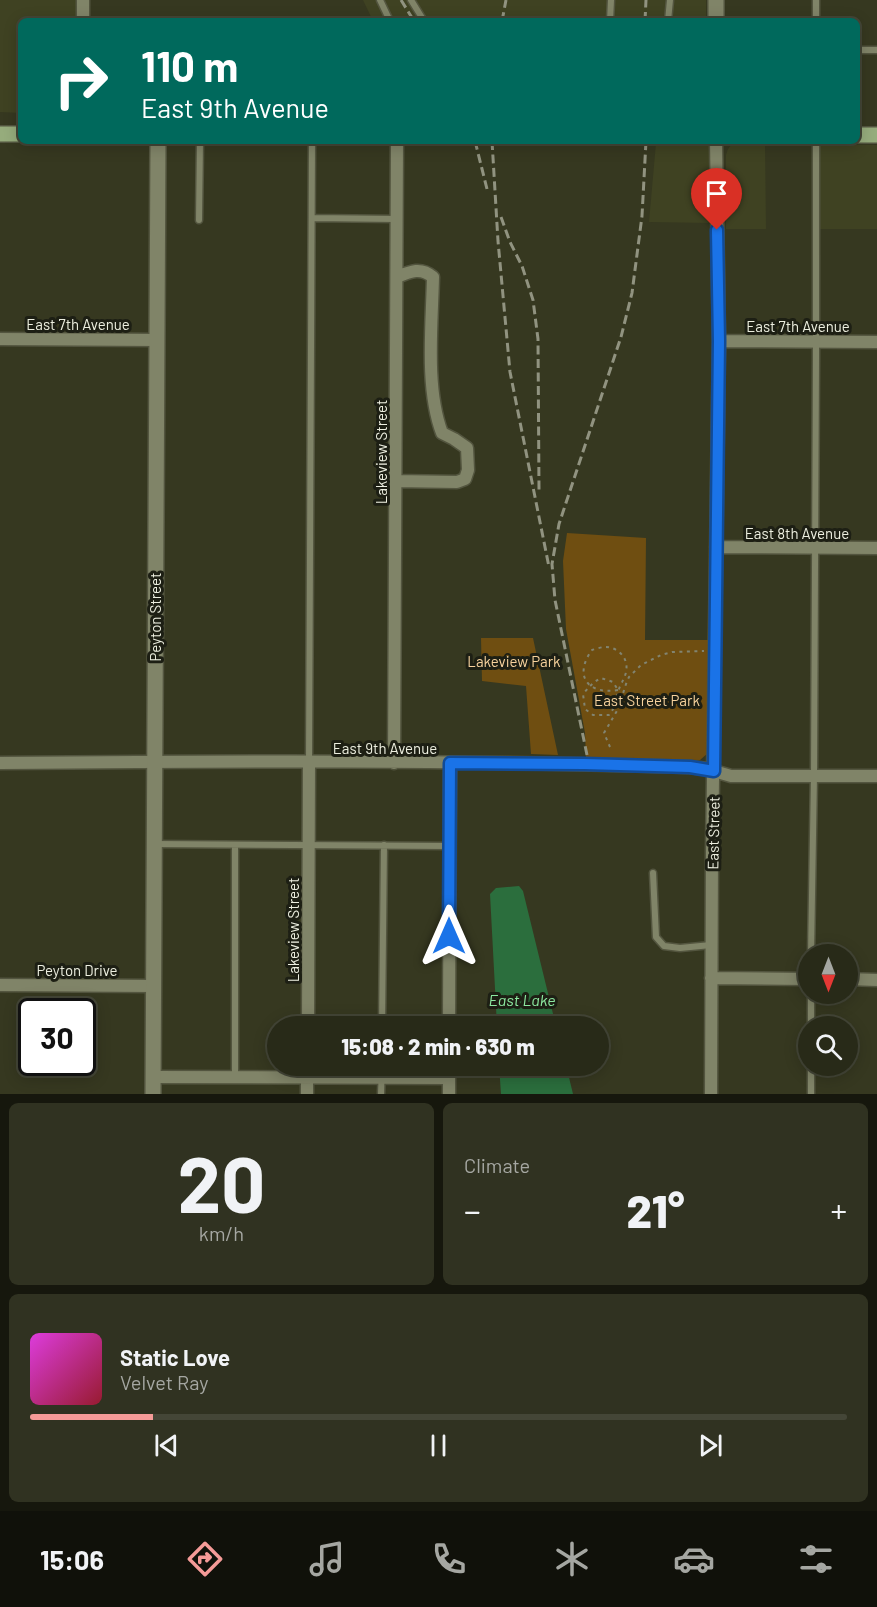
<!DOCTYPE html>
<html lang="en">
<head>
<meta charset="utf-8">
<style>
	:root { --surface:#282a18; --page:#303221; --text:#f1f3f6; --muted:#a5a7a2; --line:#444637; --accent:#f59b98 }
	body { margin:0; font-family:Barlow,sans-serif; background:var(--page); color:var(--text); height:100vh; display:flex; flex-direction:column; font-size:22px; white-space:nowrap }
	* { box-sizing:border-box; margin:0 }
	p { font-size:20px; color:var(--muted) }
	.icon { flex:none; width:33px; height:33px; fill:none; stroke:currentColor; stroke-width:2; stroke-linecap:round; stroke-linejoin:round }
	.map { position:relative; height:1094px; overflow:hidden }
	.panel { display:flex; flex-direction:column; gap:9px; padding:9px; background:#16170d; flex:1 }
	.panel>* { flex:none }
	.banner { position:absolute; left:18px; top:18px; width:842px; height:126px; border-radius:9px; box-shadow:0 3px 15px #0003,0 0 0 2px var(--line); background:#00695c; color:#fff; overflow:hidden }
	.needle { width:39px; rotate:180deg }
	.fabs { position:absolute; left:798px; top:944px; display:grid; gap:12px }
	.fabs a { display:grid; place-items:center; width:60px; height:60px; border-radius:50%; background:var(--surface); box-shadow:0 3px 15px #0003,0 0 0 2px var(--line); font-size:30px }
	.speed { position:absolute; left:18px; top:998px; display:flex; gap:12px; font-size:30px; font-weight:700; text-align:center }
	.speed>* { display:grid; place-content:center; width:78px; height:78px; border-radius:50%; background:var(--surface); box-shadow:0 3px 15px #0003,0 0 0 2px var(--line); line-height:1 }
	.speed .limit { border:3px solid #111; border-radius:9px; background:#fff; color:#111 }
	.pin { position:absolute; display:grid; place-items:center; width:51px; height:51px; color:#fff; margin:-62px -26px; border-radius:50% 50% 50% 0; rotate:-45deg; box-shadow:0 0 6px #0007 }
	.pin .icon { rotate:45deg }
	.me { position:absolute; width:66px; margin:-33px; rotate:0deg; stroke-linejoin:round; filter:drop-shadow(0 0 4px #0008) }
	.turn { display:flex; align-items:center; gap:21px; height:126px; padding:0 24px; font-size:27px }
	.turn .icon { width:78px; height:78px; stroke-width:2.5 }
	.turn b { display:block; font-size:42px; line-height:51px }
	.big { font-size:45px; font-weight:800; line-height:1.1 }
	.panel .tile { flex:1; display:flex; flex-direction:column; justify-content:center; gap:9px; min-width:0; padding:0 21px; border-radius:9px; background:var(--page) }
	.panel .dial { align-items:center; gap:0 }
	.dial b { font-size:78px; line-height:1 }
	.song { display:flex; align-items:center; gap:18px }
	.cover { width:72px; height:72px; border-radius:9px; background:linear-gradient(135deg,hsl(300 70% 55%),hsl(350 70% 35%)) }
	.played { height:6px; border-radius:3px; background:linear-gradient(90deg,var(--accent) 15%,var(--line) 15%) }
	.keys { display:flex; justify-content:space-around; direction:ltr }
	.heat { display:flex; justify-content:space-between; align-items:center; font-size:33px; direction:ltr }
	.panel .tiles { flex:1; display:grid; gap:9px; grid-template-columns:1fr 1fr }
	.tile:last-child { grid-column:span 2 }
	.trip { position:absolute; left:267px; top:1016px; width:342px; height:60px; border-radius:30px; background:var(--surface); box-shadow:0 3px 15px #0003,0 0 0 2px var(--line); font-weight:800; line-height:60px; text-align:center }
	.menu { display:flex; height:96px; justify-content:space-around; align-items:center; background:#10110a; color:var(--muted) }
	.menu .icon { width:42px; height:42px }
	.menu .on { color:var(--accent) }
	.menu b { font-size:27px; color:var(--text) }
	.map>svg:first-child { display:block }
	.built { fill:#3f4222 }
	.green { fill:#6f4e11 }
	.water { fill:#2b6e3d }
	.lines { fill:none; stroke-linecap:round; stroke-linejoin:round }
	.service-casing { stroke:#53553f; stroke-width:9 }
	.minor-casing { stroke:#53553f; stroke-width:15 }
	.tertiary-casing { stroke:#53553f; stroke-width:18 }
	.primary-casing { stroke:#53553f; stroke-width:18 }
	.path { stroke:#828470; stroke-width:2; stroke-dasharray:3 4.5; stroke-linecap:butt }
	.service { stroke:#808468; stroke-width:6 }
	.minor { stroke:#808468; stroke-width:12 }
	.tertiary { stroke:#808468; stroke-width:15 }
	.primary { stroke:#96ac7c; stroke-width:15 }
	.rail { stroke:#919380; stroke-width:3; stroke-dasharray:9 4.5; stroke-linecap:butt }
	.route-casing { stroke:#114b97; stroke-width:15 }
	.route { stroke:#1a73e8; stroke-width:10 }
	.labels { text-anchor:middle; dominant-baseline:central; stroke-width:6; stroke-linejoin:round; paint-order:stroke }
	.street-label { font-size:15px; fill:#edefe0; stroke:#1d1f14 }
	.park-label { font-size:15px; fill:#f7d29d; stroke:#1d1f14 }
	.water-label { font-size:16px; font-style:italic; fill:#8ce8a0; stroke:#1d1f14 }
</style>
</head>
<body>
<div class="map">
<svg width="877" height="1094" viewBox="0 0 877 1094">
	<rect width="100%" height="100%" fill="#363820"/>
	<path class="built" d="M0,0h76l1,21h-56v92l-21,-1z
		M363,0h343v21h-333z
		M656,143h51l5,2 1,78 -64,-1z
		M732,144h33l1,85h-40v-74l2,-6z
		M814,144l63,1v84h-63z"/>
	<path class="green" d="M567,533l79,5 -1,102h64l-1,113 -8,7 -114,-2 -1,-25 -19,-104 -3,-68z
		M481,638h52l25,117 -27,-1 -5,-68 -44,-5z"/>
	<path class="water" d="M519,886l4,5 33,135h-59l-7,-132 6,-6z
		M499,1065h67l7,29h-72z"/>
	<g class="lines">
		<defs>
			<path id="service" d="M380,0l10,21
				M411,0l13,21
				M610,21l1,-21
				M668,21l2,-21
				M816,21v-21
				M856,50h21
				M312,218l85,1
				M199,220l1,-79
				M309,762l3,-621
				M154,844l295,2
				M653,873l3,64 8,9 16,2 31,-3
				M811,954l3,-178 2,-417v-218
				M382,1026l2,-181
				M811,1026v-33
				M235,1077v-232
				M381,1094l1,-29
				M811,1094v-29"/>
			<path id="minor" d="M83,0v21
				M0,339l157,1
				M719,341l158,1
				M396,481l61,1 8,-3 3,-9 -1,-22 -13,-9 -12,-6c-17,-45 -10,-108 -9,-156 -12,-10 -22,-6 -36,0
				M716,547l161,1
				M0,763c230,-2 460,-3 690,4l17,2 24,7h146
				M394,763l3,-622
				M711,978l97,1
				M848,979l29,1
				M0,985l153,1
				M308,1026l1,-263
				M449,1026l1,-263
				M153,1077l296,1
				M307,1094v-29
				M449,1094v-29
				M711,1094l1,-242 7,-511 -3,-200"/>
			<path id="tertiary" d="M716,21v-21
				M153,1094l5,-953"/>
			<path id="primary" d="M0,134h21
				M856,135h21"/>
		</defs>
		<use href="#service" class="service-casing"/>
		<use href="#minor" class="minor-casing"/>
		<use href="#tertiary" class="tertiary-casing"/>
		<use href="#primary" class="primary-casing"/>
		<path class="path" d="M618,690c-30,5 -45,-14 -26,-40 4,-1 9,-3 13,-3 14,0 24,12 21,25 -1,6 -5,11 -7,17 -4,12 -2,16 -10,26h-16l-8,-6 -2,-15c6,-7 10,-12 18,-16l12,4 5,8
			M610,747l-6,-14 14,-24 8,-25 3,-7 12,-12 20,-10 11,-3 32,-1"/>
		<use href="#service" class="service"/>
		<use href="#minor" class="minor"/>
		<use href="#tertiary" class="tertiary"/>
		<use href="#primary" class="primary"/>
		<path class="rail" d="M401,0l13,21
			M502,21l4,-21
			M645,21l1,-21
			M475,141l12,48
			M492,141l6,100 12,131 39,195
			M501,217l9,25 12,24 11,34 5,39 1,151
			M587,755l-32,-155 -3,-36 7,-40 62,-187 11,-44 10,-77 4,-75"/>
	</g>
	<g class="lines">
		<defs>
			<path id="route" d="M449,936l1,-173 134,1 106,3 24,4 5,-430 -2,-111"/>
		</defs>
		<use href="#route" class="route-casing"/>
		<use href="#route" class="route"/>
	</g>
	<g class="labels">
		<g class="street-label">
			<text x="78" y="324">East 7th Avenue</text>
			<text x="798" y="326">East 7th Avenue</text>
			<text transform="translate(381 452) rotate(-90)">Lakeview Street</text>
			<text x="797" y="533">East 8th Avenue</text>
			<text transform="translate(155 617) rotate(-90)">Peyton Street</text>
			<text x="385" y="748">East 9th Avenue</text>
			<text transform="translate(713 833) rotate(-89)">East Street</text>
			<text transform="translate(293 930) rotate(-90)">Lakeview Street</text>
			<text x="77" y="970">Peyton Drive</text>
		</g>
		<g class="park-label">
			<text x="514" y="661">Lakeview Park</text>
			<text x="647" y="700">East Street Park</text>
		</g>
		<g class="water-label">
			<text x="522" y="999">East Lake</text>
		</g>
	</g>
</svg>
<div class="fabs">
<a><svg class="needle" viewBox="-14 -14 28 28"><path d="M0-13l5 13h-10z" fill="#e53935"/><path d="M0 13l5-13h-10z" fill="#a5a7a2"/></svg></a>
<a><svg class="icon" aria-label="search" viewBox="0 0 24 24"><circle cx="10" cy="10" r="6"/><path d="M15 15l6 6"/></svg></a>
</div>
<div class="speed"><div class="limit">30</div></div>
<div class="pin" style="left:717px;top:230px;background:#d93025"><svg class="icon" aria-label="arrive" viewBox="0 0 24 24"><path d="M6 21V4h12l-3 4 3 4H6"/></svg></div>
<svg class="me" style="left:449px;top:936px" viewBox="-20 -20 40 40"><path d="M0-17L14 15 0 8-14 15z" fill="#1a73e8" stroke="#fff" stroke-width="4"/></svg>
<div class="trip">15:08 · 2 min · 630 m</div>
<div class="banner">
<div class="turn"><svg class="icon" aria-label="right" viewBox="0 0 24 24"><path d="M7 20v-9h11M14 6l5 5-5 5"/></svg><div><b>110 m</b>East 9th Avenue</div></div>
</div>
</div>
<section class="panel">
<div class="tiles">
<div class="tile dial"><b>20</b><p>km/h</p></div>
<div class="tile"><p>Climate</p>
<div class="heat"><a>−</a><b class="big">21°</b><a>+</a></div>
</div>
<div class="tile">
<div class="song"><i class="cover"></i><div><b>Static Love</b><p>Velvet Ray</p></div></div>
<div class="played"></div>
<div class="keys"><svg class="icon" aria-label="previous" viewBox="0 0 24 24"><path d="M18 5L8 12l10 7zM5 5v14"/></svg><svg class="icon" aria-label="pause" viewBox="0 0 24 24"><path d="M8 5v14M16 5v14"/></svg><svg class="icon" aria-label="next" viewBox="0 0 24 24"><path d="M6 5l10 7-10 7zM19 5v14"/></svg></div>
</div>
</div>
</section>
<nav class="menu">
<b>15:06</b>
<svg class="icon on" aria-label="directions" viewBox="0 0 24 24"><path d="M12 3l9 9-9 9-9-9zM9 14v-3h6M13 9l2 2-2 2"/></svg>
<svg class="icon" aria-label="music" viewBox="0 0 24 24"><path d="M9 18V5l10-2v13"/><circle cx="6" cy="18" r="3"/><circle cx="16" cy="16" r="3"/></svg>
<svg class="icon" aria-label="phone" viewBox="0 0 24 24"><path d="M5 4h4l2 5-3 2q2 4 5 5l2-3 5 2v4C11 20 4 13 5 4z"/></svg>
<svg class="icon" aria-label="climate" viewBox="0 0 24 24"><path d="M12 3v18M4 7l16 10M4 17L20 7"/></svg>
<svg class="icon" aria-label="car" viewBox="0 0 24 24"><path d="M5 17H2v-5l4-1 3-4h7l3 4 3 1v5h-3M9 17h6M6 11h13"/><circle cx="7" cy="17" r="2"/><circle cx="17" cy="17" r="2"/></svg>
<svg class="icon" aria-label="filters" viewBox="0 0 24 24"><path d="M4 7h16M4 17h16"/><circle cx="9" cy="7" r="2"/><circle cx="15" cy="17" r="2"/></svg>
</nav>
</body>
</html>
